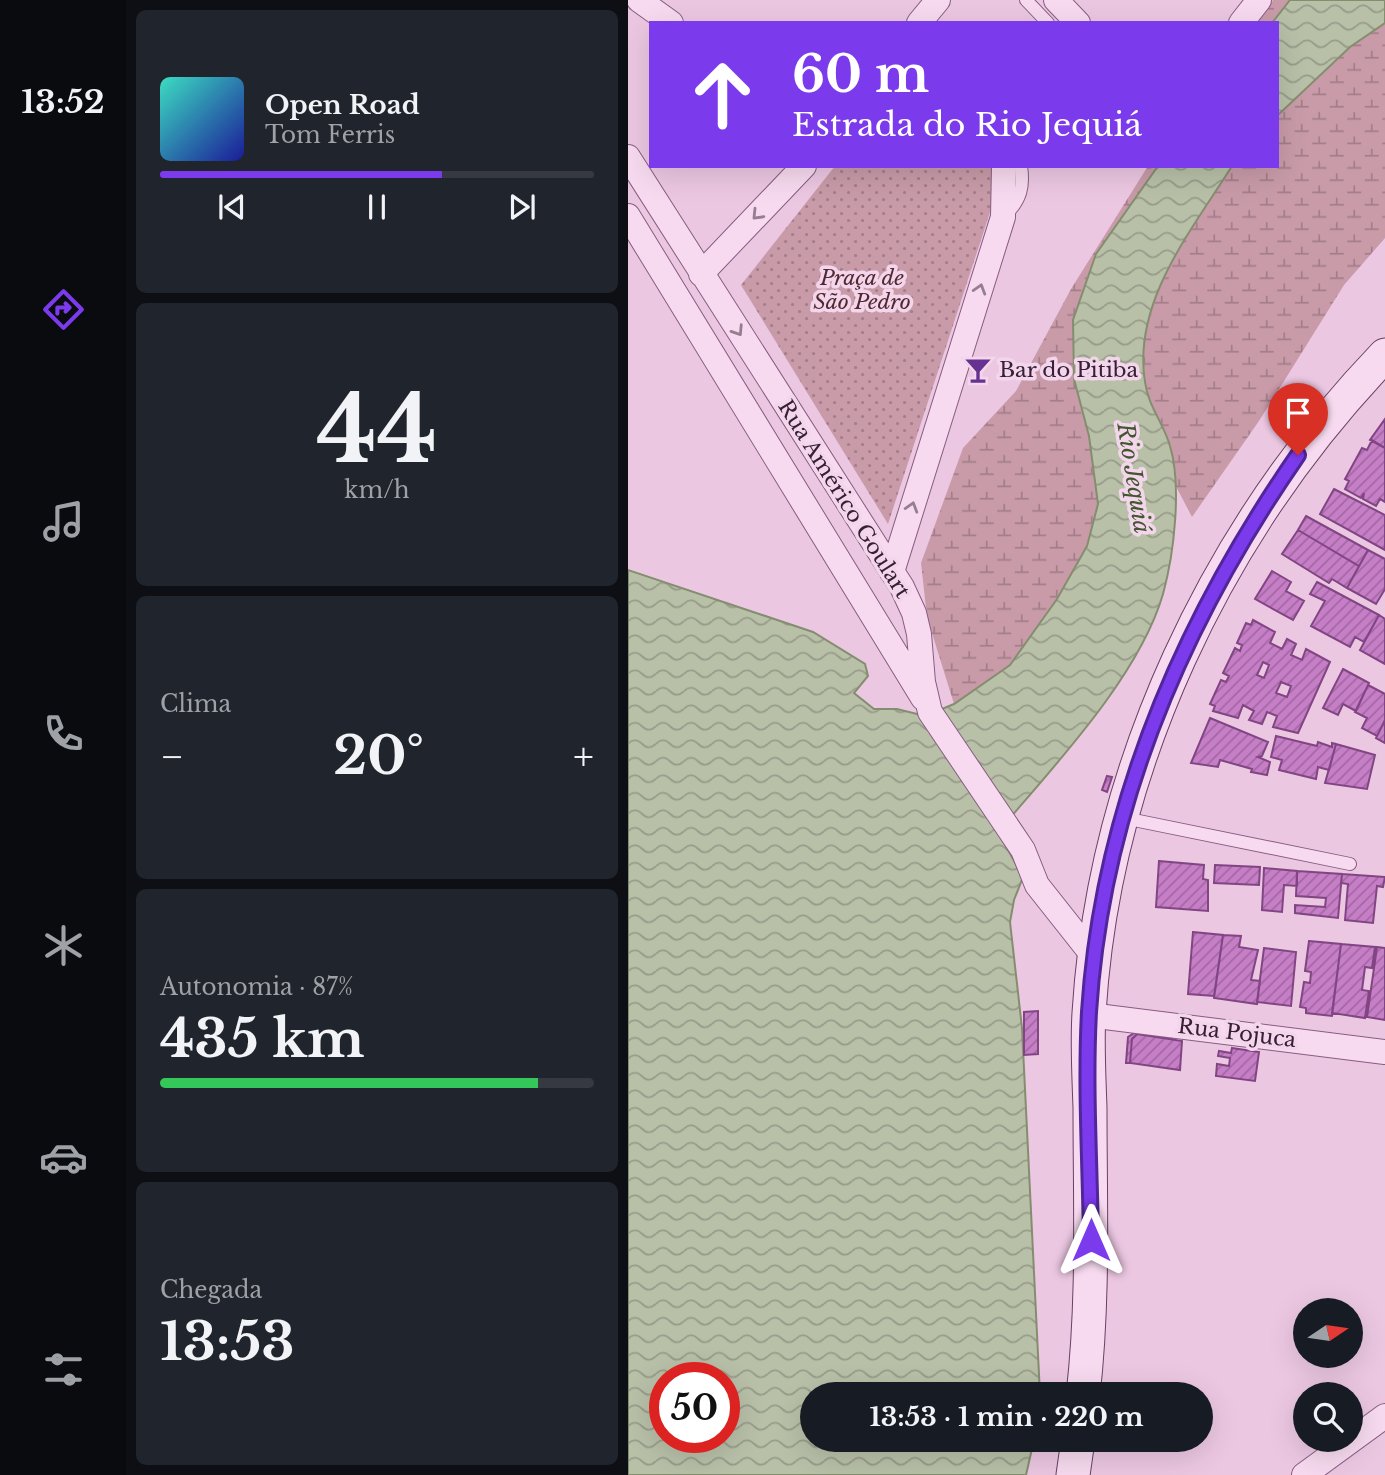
<!DOCTYPE html>
<html lang="pt">
<head>
<meta charset="utf-8">
<style>
	:root { --surface:#171b24; --page:#20242c; --text:#f1f3f6; --muted:#9ea1a6; --line:#363941; --accent:#7c3aed }
	body { margin:0; font-family:"Libre Baskerville",serif; background:var(--page); color:var(--text); height:100vh; display:flex; flex-direction:column; font-size:26px; white-space:nowrap }
	* { box-sizing:border-box; margin:0 }
	p { font-size:23px; color:var(--muted) }
	.icon { flex:none; width:38px; height:38px; fill:none; stroke:currentColor; stroke-width:2; stroke-linecap:round; stroke-linejoin:round }
	.map { position:relative; flex:1; overflow:hidden }
	.side { display:flex; flex-direction:column; gap:10px; padding:10px; background:#0d0f14; width:502px }
	.side>* { flex:none }
	.guide { position:absolute; left:21px; top:21px; width:630px; height:147px; border-radius:0px; box-shadow:0 7px 28px #0002; background:#7c3aed; color:#fff; overflow:hidden }
	.needle { width:46px; rotate:77deg }
	.controls { position:absolute; left:665px; top:1298px; display:grid; gap:14px }
	.controls a { display:grid; place-items:center; width:70px; height:70px; border-radius:50%; background:var(--surface); box-shadow:0 7px 28px #0002; font-size:35px }
	.speed { position:absolute; left:21px; top:1362px; display:flex; gap:14px; font-size:35px; font-weight:700; text-align:center }
	.speed>* { display:grid; place-content:center; width:91px; height:91px; border-radius:50%; background:var(--surface); box-shadow:0 7px 28px #0002; line-height:1 }
	.speed .limit { border:10px solid #d22; background:#fff; color:#111 }
	.pin { position:absolute; display:grid; place-items:center; width:60px; height:60px; color:#fff; margin:-72px -30px; border-radius:50% 50% 50% 0; rotate:-45deg; box-shadow:0 0 7px #0007 }
	.pin .icon { rotate:45deg }
	.me { position:absolute; width:77px; margin:-38px; rotate:0deg; stroke-linejoin:round; filter:drop-shadow(0 0 5px #0008) }
	.turn { display:flex; align-items:center; gap:24px; height:147px; padding:0 28px; font-size:32px }
	.turn .icon { width:91px; height:91px; stroke-width:2.5 }
	.turn b { display:block; font-size:49px; line-height:60px }
	.big { font-size:52px; font-weight:700; line-height:1.1 }
	.side .tile { flex:1; display:flex; flex-direction:column; justify-content:center; gap:10px; min-width:0; padding:0 24px; border-radius:10px; background:var(--page) }
	.side .dial { align-items:center; gap:0 }
	.dial b { font-size:91px; line-height:1 }
	.song { display:flex; align-items:center; gap:21px }
	.cover { width:84px; height:84px; border-radius:10px; background:linear-gradient(135deg,hsl(170 70% 55%),hsl(240 70% 35%)) }
	.played { height:7px; border-radius:4px; background:linear-gradient(90deg,var(--accent) 65%,var(--line) 65%) }
	.keys { display:flex; justify-content:space-around; direction:ltr }
	.heat { display:flex; justify-content:space-between; align-items:center; font-size:38px; direction:ltr }
	.charge { height:10px; border-radius:5px; background:linear-gradient(90deg,#34c759 87%,var(--line) 0) }
	.trip { position:absolute; left:172px; top:1382px; width:413px; height:70px; border-radius:35px; background:var(--surface); box-shadow:0 7px 28px #0002; font-weight:700; line-height:70px; text-align:center }
	main { display:flex; flex:1; min-height:0 }
	.dock { display:flex; flex-direction:column; width:126px; justify-content:space-around; align-items:center; background:#090b0e; color:var(--muted) }
	.dock .icon { width:49px; height:49px }
	.dock .current { color:var(--accent) }
	.dock b { font-size:32px; color:var(--text) }
	.map>svg:first-child { display:block }
	.wetland { fill:url(#wetland-marsh) }
	.park { fill:url(#park-dots) }
	.water { fill:url(#water-waves); stroke:#848e6f; stroke-width:2; fill-rule:evenodd }
	.building { fill:url(#building-hatch); stroke:#824584; stroke-width:2; fill-rule:evenodd }
	.lines { fill:none; stroke-linecap:round; stroke-linejoin:round }
	.lane-casing { stroke:#865d82; stroke-width:14 }
	.street-casing { stroke:#865d82; stroke-width:26 }
	.secondary-casing { stroke:#684065; stroke-width:35 }
	.lane { stroke:#f7daef; stroke-width:12 }
	.street { stroke:#f7daef; stroke-width:24 }
	.secondary { stroke:#f7daef; stroke-width:33 }
	.oneway { stroke:#977d92 }
	.route-casing { stroke:#51269a; stroke-width:18 }
	.route { stroke:#7c3aed; stroke-width:12 }
	.labels { text-anchor:middle; dominant-baseline:central; stroke-width:7; stroke-linejoin:round; paint-order:stroke }
	.park-label { font-size:21px; font-style:italic; fill:#52282f; stroke:#f3d6eb }
	.poi-label { font-size:21px; fill:#372036; stroke:#f3d6eb; text-anchor:start }
	.street-label { font-size:21px; fill:#372036; stroke:#f3d6eb }
	.water-label { font-size:23px; font-style:italic; fill:#435630; stroke:#f3d6eb }
</style>
</head>
<body>
<main>
<nav class="dock">
<b>13:52</b>
<svg class="icon current" aria-label="directions" viewBox="0 0 24 24"><path d="M12 3l9 9-9 9-9-9zM9 14v-3h6M13 9l2 2-2 2"/></svg>
<svg class="icon" aria-label="music" viewBox="0 0 24 24"><path d="M9 18V5l10-2v13"/><circle cx="6" cy="18" r="3"/><circle cx="16" cy="16" r="3"/></svg>
<svg class="icon" aria-label="phone" viewBox="0 0 24 24"><path d="M5 4h4l2 5-3 2q2 4 5 5l2-3 5 2v4C11 20 4 13 5 4z"/></svg>
<svg class="icon" aria-label="climate" viewBox="0 0 24 24"><path d="M12 3v18M4 7l16 10M4 17L20 7"/></svg>
<svg class="icon" aria-label="car" viewBox="0 0 24 24"><path d="M5 17H2v-5l4-1 3-4h7l3 4 3 1v5h-3M9 17h6M6 11h13"/><circle cx="7" cy="17" r="2"/><circle cx="17" cy="17" r="2"/></svg>
<svg class="icon" aria-label="filters" viewBox="0 0 24 24"><path d="M4 7h16M4 17h16"/><circle cx="9" cy="7" r="2"/><circle cx="15" cy="17" r="2"/></svg>
</nav>
<section class="side">
<div class="tile">
<div class="song"><i class="cover"></i><div><b>Open Road</b><p>Tom Ferris</p></div></div>
<div class="played"></div>
<div class="keys"><svg class="icon" aria-label="previous" viewBox="0 0 24 24"><path d="M18 5L8 12l10 7zM5 5v14"/></svg><svg class="icon" aria-label="pause" viewBox="0 0 24 24"><path d="M8 5v14M16 5v14"/></svg><svg class="icon" aria-label="next" viewBox="0 0 24 24"><path d="M6 5l10 7-10 7zM19 5v14"/></svg></div>
</div>
<div class="tile dial"><b>44</b><p>km/h</p></div>
<div class="tile"><p>Clima</p>
<div class="heat"><a>−</a><b class="big">20°</b><a>+</a></div>
</div>
<div class="tile"><p>Autonomia · 87%</p><b class="big">435 km</b><div class="charge"></div></div>
<div class="tile"><p>Chegada</p><b class="big">13:53</b></div>
</section>
<div class="map">
<svg width="757" height="1475" viewBox="0 0 757 1475">
	<defs>
		<pattern id="wetland-marsh" width="20" height="14" patternUnits="userSpaceOnUse" patternTransform="scale(1.75)"><rect width="20" height="14" fill="#c99ba9"/><path d="M1 5h8M5 5V1M11 12h8M15 12V8" fill="none" stroke="#a47e8a"/></pattern>
		<pattern id="park-dots" width="8" height="8" patternUnits="userSpaceOnUse" patternTransform="scale(1.75)"><rect width="8" height="8" fill="#c99ba9"/><path d="M2 2h.1M6 6h.1" fill="none" stroke="#a47e8a" stroke-width="1.8" stroke-linecap="round"/></pattern>
		<pattern id="water-waves" width="16" height="10" patternUnits="userSpaceOnUse" patternTransform="scale(1.75)"><rect width="16" height="10" fill="#b9c0a8"/><path d="M0 5q4-4 8 0t8 0" fill="none" stroke="#979c8a"/></pattern>
		<pattern id="building-hatch" width="6" height="6" patternUnits="userSpaceOnUse" patternTransform="scale(1.75)"><rect width="6" height="6" fill="#c67fc7"/><path d="M-1 1l2-2M0 6l6-6M5 7l2-2" fill="none" stroke="#a268a2"/></pattern>
	</defs>
	<rect width="100%" height="100%" fill="#ecc7e2"/>
	<path class="wetland" d="M645,0h31l-27,23h-21z
		M757,6v232l-41,47 -85,136 -67,96 -34,-65 -28,-68 29,-128 57,-90h61v-70z
		M520,166h20l-94,213 15,57 9,68 -11,42 -30,53 -47,66 -56,39 -27,-87 -6,-54 42,-115 53,-57 55,-102z"/>
	<path class="park" d="M207,166h156l4,31 -107,327 -147,-239z"/>
	<path class="water" d="M662,0h95v23l-35,24 -73,69v-93h-5z
		M530,166h74c-40,64 -100,136 -87,216 3,24 19,42 25,64 12,40 4,108 -7,148 -24,83 -110,173 -165,238l25,45 -9,23 -4,22 12,106 18,367h-228v45h222l-8,35h-398v-905l185,62 52,32 3,12 -14,17 20,16h23l28,7 29,-12 56,-39 47,-66 30,-53 11,-42 -9,-68 -15,-57 -1,-59 23,-66zM37,1377h59v60h-59z"/>
	<path class="building" d="M757,419v29l-15,-8z
		M744,440l13,8v54l-5,-3 -4,7 -13,-7 1,-6 -3,5 -16,-9 4,-8 -4,-2 17,-31 5,2z
		M706,489l51,26v35l-65,-36z
		M678,516l62,34 -9,16 -61,-36z
		M670,530l61,36 -12,22 -15,-9 -3,4 -47,-29z
		M740,550l17,9v30l-9,15 -29,-16z
		M644,571l19,11 -5,9 18,10 -11,19 -38,-21z
		M689,582l62,33 -15,27 -9,-5 -5,10 -39,-21 14,-25 -15,-7z
		M751,615l6,4v45l-25,-14z
		M625,620l22,12 -5,11 12,6 5,-10 9,5 -5,11 11,5 4,-11 24,13 -32,71 -25,-6 4,-11 -10,-4 -5,12 -13,-4 5,-9 -11,-6 -5,13 -25,-7 2,-5 -5,-2 11,-24 5,2 3,-6 -6,-3 12,-25 5,3 2,-6 -5,-2 9,-20 5,2zM635,662l6,3 -5,13 -7,-3zM653,682l10,4 -4,11 -11,-4z
		M715,669l26,14 -13,28 -13,-7 -5,11 -15,-7z
		M740,685l17,9v26l-8,16 -15,-8 5,-10 -12,-6z
		M582,718l58,24 -6,14 -4,1 12,5 -3,13 -16,-3 1,-3 -32,-9 -2,7 -27,-4z
		M757,720v23l-9,-5z
		M648,736l41,10 1,-4 14,5v-4l4,1 -7,26 -11,-3 -2,12 -37,-9 3,-10 -11,-3z
		M708,744l39,11 -8,34 -42,-6z
		M479,776l5,1 -5,15 -5,-2z
		M531,861l45,4 -1,14 5,1v31l-52,-4z
		M587,865l45,2 -1,18 -45,-2z
		M636,868l33,3v15l-13,-1 -2,27 -20,-2z
		M669,871l45,3 -4,44 -43,-5v-8l30,2 1,-9 -30,-2z
		M714,874l43,3 -2,10 -6,-1 -4,37 -28,-3 3,-36 -7,-1z
		M565,932l30,3 -9,61 -26,-2z
		M595,935l18,1 -2,11 19,3 -7,30 9,1 -3,23 -43,-6z
		M681,941l32,3 -9,72 -26,-3v-5l-6,-1 4,-25 6,1 1,-11 -6,-1z
		M713,944l34,3 -3,21 -7,-1 -3,23 7,1 -4,27 -33,-5z
		M749,947l8,1v72l-18,-3z
		M636,948l32,4 -5,54 -34,-4z
		M410,1011v43l-14,1v-43z
		M509,1031l36,4 -1,4 -35,-5 -5,5 -2,24h-4l2,-26z
		M509,1034l45,7 -2,29 -50,-7 2,-24z
		M604,1048l27,4 -4,29 -39,-5 1,-12 12,2 1,-8 -12,-2 1,-5 12,2z"/>
	<g class="lines">
		<defs>
			<path id="lane" d="M398,0l22,23
				M378,214c15,-14 18,-28 15,-48
				M496,818l226,46"/>
			<path id="street" d="M11,0l32,23
				M428,0l22,23
				M291,23l19,-23
				M613,23l18,-23
				M0,157l274,430 12,26 5,21 4,48 7,30 93,138 14,35 57,72
				M0,216l295,482
				M73,274l103,-108
				M264,572l111,-355 1,-51
				M461,1015l296,37
				M676,1475l81,-59"/>
			<path id="secondary" d="M455,1395c11,-95 7,-192 7,-287 -1,-31 -3,-64 -1,-95 15,-245 127,-482 296,-658
				M445,1475l5,-35"/>
		</defs>
		<use href="#lane" class="lane-casing"/>
		<use href="#street" class="street-casing"/>
		<use href="#secondary" class="secondary-casing"/>
		<use href="#lane" class="lane"/>
		<use href="#street" class="street"/>
		<use href="#secondary" class="secondary"/>
	</g>
	<defs><path id="oneway-chevron" d="M-2-3.5L2.5 0L-2 3.5" fill="none" stroke-width="1.6" stroke-linecap="round" stroke-linejoin="round" transform="scale(1.75)"/></defs>
	<g class="oneway">
		<use href="#oneway-chevron" transform="translate(129 215) rotate(134)"/>
		<use href="#oneway-chevron" transform="translate(352 289) rotate(-73)"/>
		<use href="#oneway-chevron" transform="translate(110 331) rotate(57)"/>
		<use href="#oneway-chevron" transform="translate(284 507) rotate(-73)"/>
	</g>
	<g class="lines">
		<defs>
			<path id="route" d="M463,1240c-1,-76 -6,-153 -2,-228 13,-203 94,-391 209,-557"/>
		</defs>
		<use href="#route" class="route-casing"/>
		<use href="#route" class="route"/>
	</g>
	<defs>
		<symbol id="bar-bare" viewBox="-9 -9 18 18"><path d="M-6-5H6L.8 .8V4.5H3.5V6h-7V4.5H-.8V.8Z" fill="#673191" stroke="#f3d6eb" stroke-width="2.5" paint-order="stroke"/></symbol>
	</defs>
	<g fill-rule="evenodd">
		<use href="#bar-bare" x="331" y="351" width="38" height="38"/>
	</g>
	<g class="labels">
		<g class="park-label">
			<text x="234" y="278">Praça de<tspan x="234" dy="24">São Pedro</tspan></text>
		</g>
		<g class="poi-label">
			<text x="371" y="370">Bar do Pitiba</text>
		</g>
		<g class="street-label">
			<text transform="translate(216 499) rotate(58)">Rua Américo Goulart</text>
			<text transform="translate(609 1033) rotate(7)">Rua Pojuca</text>
		</g>
		<g class="water-label">
			<text transform="translate(506 478) rotate(81)">Rio Jequiá</text>
		</g>
	</g>
</svg>
<div class="controls">
<a><svg class="needle" viewBox="-14 -14 28 28"><path d="M0-13l5 13h-10z" fill="#e53935"/><path d="M0 13l5-13h-10z" fill="#9ea1a6"/></svg></a>
<a><svg class="icon" aria-label="search" viewBox="0 0 24 24"><circle cx="10" cy="10" r="6"/><path d="M15 15l6 6"/></svg></a>
</div>
<div class="speed"><div class="limit">50</div></div>
<div class="pin" style="left:670px;top:455px;background:#d93025"><svg class="icon" aria-label="arrive" viewBox="0 0 24 24"><path d="M6 21V4h12l-3 4 3 4H6"/></svg></div>
<svg class="me" style="left:463px;top:1240px" viewBox="-20 -20 40 40"><path d="M0-17L14 15 0 8-14 15z" fill="#7c3aed" stroke="#fff" stroke-width="4"/></svg>
<div class="trip">13:53 · 1 min · 220 m</div>
<div class="guide">
<div class="turn"><svg class="icon" aria-label="ahead" viewBox="0 0 24 24"><path d="M12 20V5M6 11l6-6 6 6"/></svg><div><b>60 m</b>Estrada do Rio Jequiá</div></div>
</div>
</div>
</main>
</body>
</html>
